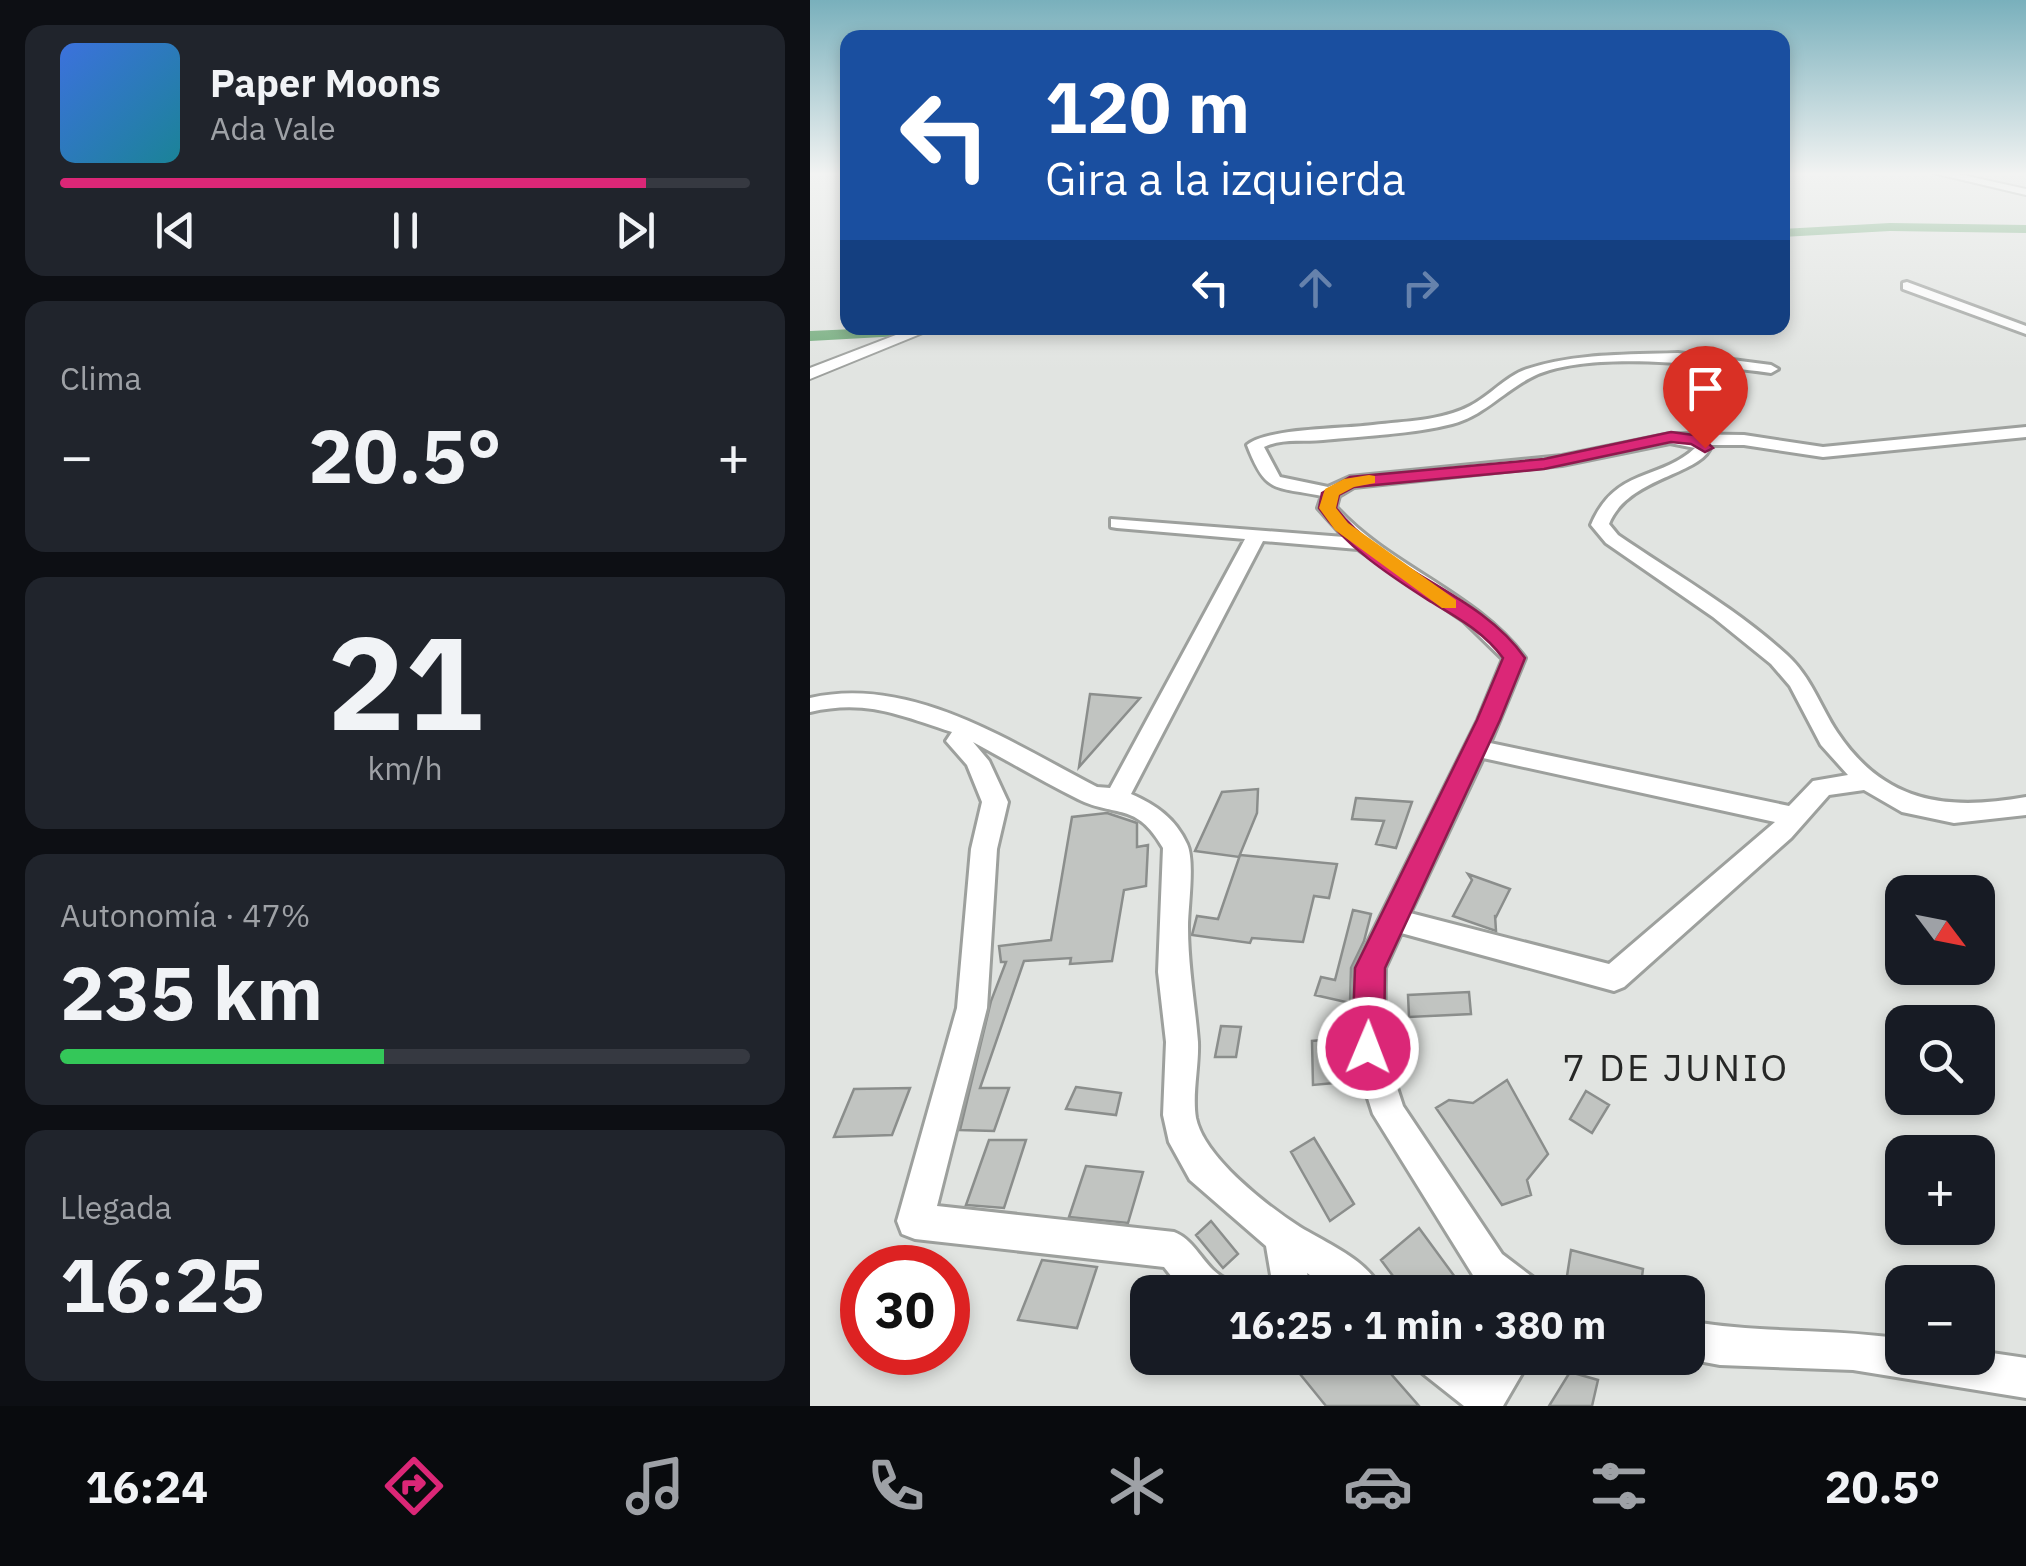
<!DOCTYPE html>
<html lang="es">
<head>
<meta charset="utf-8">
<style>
	:root { --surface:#171b24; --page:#20242c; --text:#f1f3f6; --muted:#9ea1a6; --line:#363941; --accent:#db2777 }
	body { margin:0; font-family:"IBM Plex Sans",sans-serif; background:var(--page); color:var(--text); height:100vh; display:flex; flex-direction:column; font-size:38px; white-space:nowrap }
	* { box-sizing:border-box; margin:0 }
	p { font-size:32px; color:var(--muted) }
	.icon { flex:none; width:55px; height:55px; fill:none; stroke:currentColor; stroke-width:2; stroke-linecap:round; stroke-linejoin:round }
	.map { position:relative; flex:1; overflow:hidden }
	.panel { display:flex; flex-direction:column; gap:25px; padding:25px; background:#0d0f14; width:810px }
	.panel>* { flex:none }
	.hud { position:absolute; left:30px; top:30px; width:950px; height:305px; border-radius:20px; box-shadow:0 5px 15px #0003; background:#1a4fa0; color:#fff; overflow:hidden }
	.needle { width:65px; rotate:122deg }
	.fabs { position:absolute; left:1075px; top:875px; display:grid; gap:20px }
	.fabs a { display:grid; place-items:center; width:110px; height:110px; border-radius:20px; background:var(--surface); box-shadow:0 5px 15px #0003; font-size:50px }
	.speed { position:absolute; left:30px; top:1245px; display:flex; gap:20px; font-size:50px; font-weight:700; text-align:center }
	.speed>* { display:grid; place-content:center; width:130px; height:130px; border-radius:50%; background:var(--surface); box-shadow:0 5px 15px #0003; line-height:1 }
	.speed .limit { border:15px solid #d22; background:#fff; color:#111 }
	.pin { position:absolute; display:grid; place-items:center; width:85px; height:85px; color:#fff; margin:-102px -42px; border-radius:50% 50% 50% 0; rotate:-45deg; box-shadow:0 0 10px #0007 }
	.pin .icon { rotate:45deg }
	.me { position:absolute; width:110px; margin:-55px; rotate:1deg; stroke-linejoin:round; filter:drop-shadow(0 0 8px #0008) }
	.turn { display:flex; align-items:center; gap:35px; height:210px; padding:0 40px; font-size:45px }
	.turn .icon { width:130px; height:130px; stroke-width:2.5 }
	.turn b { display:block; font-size:70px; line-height:85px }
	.lanes { display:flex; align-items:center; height:95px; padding:0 40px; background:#0003; justify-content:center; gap:50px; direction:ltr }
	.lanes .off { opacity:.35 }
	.big { font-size:75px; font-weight:800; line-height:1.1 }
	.panel .card { flex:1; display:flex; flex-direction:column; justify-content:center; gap:15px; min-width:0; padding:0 35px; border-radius:20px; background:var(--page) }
	.panel .dial { align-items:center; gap:0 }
	.dial b { font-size:130px; line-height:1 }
	.song { display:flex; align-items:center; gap:30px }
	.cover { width:120px; height:120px; border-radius:15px; background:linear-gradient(135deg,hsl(220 70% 55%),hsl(190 70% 35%)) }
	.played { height:10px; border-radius:5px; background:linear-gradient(90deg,var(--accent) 85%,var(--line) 85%) }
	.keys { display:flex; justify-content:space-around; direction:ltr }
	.heat { display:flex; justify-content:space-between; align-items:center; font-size:55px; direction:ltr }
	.charge { height:15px; border-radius:8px; background:linear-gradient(90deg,#34c759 47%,var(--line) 0) }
	.trip { position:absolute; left:320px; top:1275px; width:575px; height:100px; border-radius:20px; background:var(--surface); box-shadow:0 5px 15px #0003; font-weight:800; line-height:100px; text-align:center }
	.menu { display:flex; height:160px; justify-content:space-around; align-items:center; background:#090b0e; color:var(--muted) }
	.menu .icon { width:70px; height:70px }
	.menu .on { color:var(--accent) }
	.menu b { font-size:45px; color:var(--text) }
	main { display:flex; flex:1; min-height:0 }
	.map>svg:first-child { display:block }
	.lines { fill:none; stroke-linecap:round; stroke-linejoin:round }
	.canal { fill:#72ab7b; fill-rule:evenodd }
	.building { fill:#c1c4c1; stroke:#8b8e8c; stroke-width:2.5 }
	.minor-casing { stroke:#9da09d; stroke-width:6 }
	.tertiary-casing { stroke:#9da09d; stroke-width:4 }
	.minor { fill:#fff; fill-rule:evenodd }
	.tertiary { fill:#fff; fill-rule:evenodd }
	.route { fill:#db2777; stroke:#8e194d; stroke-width:2.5 }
	.slow { fill:#f59e0b }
	.labels { text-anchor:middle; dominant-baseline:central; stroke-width:10; stroke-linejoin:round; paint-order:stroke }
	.near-neighbourhood-label { font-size:38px; letter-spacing:2.5px; fill:#262726; stroke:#e1e4e1 }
</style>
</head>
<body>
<main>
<section class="panel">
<div class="card">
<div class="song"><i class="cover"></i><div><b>Paper Moons</b><p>Ada Vale</p></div></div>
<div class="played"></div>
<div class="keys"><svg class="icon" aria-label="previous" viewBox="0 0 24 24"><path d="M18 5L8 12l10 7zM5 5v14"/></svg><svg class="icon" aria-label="pause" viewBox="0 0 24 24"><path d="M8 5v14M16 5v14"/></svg><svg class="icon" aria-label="next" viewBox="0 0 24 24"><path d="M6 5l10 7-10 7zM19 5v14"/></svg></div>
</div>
<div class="card"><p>Clima</p>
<div class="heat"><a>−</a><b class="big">20.5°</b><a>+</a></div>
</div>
<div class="card dial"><b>21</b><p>km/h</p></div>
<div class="card"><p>Autonomía · 47%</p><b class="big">235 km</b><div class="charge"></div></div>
<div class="card"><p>Llegada</p><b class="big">16:25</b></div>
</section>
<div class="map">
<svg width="1216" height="1406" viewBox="0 0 1216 1406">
	<rect width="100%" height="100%" fill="#e1e4e1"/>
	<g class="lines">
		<path class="canal" d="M1080,223l136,2v8l-136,-2 -108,6v-8z
			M67,328h86l-8,5 -145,8v-10z"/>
	</g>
	<path class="building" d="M280,694l50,4 -61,69z
		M448,789l-1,24 -18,44 -44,-6 27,-59z
		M546,798l56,4 -16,46 -20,-4 8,-23 -32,-2z
		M297,813l30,10v24l11,-2 -2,41 -22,4 -12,71 -42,3 1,-6 -47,3 -44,127h29l-15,43 -34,-1 31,-129 15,-39h-5l-2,-16 52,-6 21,-123z
		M430,855l97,9 -8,34 -15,-2 -11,46 -51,-4 -2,5 -58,-8 5,-19 21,3z
		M658,874l42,15 -14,28 -1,-2 1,16 -43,-15 19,-36z
		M543,910l18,4 -7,27 -13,27 -1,35 -35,-8 6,-18 14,3z
		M659,992l2,22 -62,3 -1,-22z
		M411,1026l20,1 -5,30h-21z
		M533,1038l2,44 -32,3 -1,-44z
		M697,1080l41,74 -21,26 4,15 -29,10 -66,-97 13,-8 24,3z
		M266,1087l45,6 -5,22 -50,-6z
		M100,1088l-18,47 -58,2 20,-48z
		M776,1091l23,14 -17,28 -22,-14z
		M504,1138l40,66 -24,17 -39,-69z
		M179,1140h37l-22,68 -38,-3z
		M276,1166l57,6 -15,51 -59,-6z
		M401,1221l27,33 -15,14 -27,-33z
		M609,1228l36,49 -17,15h-33l-24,-32z
		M761,1250l72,19 -3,23 -73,-16z
		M232,1260l55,7 -20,61 -59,-8z
		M477,1358h90l42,48h-93z
		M760,1372l28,8 -6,26h-43z"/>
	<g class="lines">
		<defs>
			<path id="minor" d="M1097,282l119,44v8l-123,-45v-6z
				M868,353l93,12 7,4 -7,4c-61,-8 -187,-24 -241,5 -27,14 -47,38 -78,46 -40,10 -87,12 -129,16 -20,2 -41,-2 -59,7l16,30 48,10 22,-10 212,-21 108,-22 74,1 79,12 203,-20v10l-203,20 -79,-12h-33c-7,30 -83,31 -102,79l9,11c57,39 119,74 169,120 24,22 33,51 50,77 48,72 111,79 189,65v18l-72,8 -52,-11 -38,-22 -35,5 -38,43 -167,149 -10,4 -213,-58 -16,35 -1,80 19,58 99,148 33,25 6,13h-49l-16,-12 -103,-166 -21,-66 3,-80 123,-248 25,-61 -39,-38 -106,-72 -95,-8 -132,253c25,11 44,24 56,50 8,17 1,63 1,83 0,40 7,76 10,115 1,25 -6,52 -2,76 8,39 71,88 104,109 28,17 70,34 82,65h-47l-28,-19 3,11 -4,8h-39l5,-11 -6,-35 -76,-66 -21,-38 -6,-27 3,-73 -8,-70 5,-124c-27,-47 -47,-30 -85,-49 -36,-18 -70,-38 -105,-57l16,19 19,41 -11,47 -10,159 -50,198 237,26c23,9 30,37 52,47l6,13h-48l-20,-25 -249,-28 -13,-5 -5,-13 60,-213 14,-159 11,-47 -15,-37 -21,-24 6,-9c-53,-17 -86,-33 -142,-20v-14c101,-23 200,44 287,89l13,1 135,-249 -128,-11 -6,-1v-8l233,18 -26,-29 4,-12c-49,-10 -56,-2 -75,-51 20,-17 95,-16 126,-20 32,-4 68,-4 97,-19 20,-10 36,-30 57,-37 49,-16 100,-14 151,-16zM860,443l25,5c-35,33 -80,19 -104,77l15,18 107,74 58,47 19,22 31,59 27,30 -35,6 -24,25 -299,-63 35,-85c-49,-66 -135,-91 -189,-151l3,-11 15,-9 208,-22zM673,758l292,64 -166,142 -199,-51z
				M878,1321c71,13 143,7 214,18v19h76v-7l48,7v40l-173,-28 -133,-5 -32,-6 -4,-1h4z
				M605,1358h51l15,10 7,-10h43l-28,48h-39l-43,-34z"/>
			<path id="tertiary" d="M1123,173h21l72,16v6z
				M104,328h21l-125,51v-11z"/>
		</defs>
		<use href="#minor" class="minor-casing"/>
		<use href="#tertiary" class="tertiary-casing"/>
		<use href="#minor" class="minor"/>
		<use href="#tertiary" class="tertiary"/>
	</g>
	<linearGradient id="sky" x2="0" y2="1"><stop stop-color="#79b0bc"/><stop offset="0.47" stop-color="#f2f3f2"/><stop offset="1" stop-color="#f2f3f2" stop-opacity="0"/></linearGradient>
	<rect width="1216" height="370" fill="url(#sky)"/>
	<path class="route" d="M861,432l30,4 12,12 -8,4 -14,-8 -20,-2 -127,27 -190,18 -15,8 -3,13c50,65 142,83 189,150l-25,62 -115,248 -1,80 -5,10 -11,4 -11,-4 -5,-10 3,-80 122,-248 26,-62c-20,-27 -47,-41 -75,-58 -39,-25 -83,-54 -109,-92l3,-15 28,-16 194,-18z"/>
	<path class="slow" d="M559,475l6,1v7l-21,4 -15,8 -3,13 12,15 108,77v8h-14l-107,-78 -16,-22 6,-19 19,-10z"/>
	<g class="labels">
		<g class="near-neighbourhood-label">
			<text x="866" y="1066">7 DE JUNIO</text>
		</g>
	</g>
</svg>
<div class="fabs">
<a><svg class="needle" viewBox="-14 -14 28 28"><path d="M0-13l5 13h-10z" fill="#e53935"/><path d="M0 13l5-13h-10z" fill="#9ea1a6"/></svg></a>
<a><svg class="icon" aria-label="search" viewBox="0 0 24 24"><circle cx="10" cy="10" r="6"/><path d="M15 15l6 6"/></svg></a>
<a>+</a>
<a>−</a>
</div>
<div class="speed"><div class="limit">30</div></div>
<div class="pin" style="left:895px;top:448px;background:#d93025"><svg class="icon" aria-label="arrive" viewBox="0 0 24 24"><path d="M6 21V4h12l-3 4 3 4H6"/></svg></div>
<svg class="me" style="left:558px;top:1048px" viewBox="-20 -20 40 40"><circle r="17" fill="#db2777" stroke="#fff" stroke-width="3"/><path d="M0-11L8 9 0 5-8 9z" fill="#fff"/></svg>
<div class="trip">16:25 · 1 min · 380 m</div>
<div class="hud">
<div class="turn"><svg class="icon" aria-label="left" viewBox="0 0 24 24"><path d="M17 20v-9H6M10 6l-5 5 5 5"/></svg><div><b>120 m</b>Gira a la izquierda</div></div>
<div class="lanes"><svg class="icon" aria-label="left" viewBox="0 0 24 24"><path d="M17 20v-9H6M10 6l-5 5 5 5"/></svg><svg class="icon off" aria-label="ahead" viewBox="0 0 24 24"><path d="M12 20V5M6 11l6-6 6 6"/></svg><svg class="icon off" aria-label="right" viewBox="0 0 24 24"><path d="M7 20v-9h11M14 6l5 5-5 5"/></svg></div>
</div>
</div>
</main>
<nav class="menu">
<b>16:24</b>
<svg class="icon on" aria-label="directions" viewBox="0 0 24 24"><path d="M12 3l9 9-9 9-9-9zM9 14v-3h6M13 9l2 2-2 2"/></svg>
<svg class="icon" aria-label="music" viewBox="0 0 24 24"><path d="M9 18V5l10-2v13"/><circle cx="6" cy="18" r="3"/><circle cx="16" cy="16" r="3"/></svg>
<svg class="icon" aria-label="phone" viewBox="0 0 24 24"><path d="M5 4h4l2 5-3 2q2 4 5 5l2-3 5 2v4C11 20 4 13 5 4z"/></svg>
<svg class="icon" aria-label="climate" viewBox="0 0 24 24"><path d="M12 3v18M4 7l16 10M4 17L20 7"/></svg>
<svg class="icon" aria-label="car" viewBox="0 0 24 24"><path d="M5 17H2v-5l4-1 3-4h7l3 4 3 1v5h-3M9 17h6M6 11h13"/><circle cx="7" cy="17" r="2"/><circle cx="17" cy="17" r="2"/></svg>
<svg class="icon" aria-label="filters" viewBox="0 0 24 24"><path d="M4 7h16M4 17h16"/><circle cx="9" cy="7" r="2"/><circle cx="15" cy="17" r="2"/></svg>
<b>20.5°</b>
</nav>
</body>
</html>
